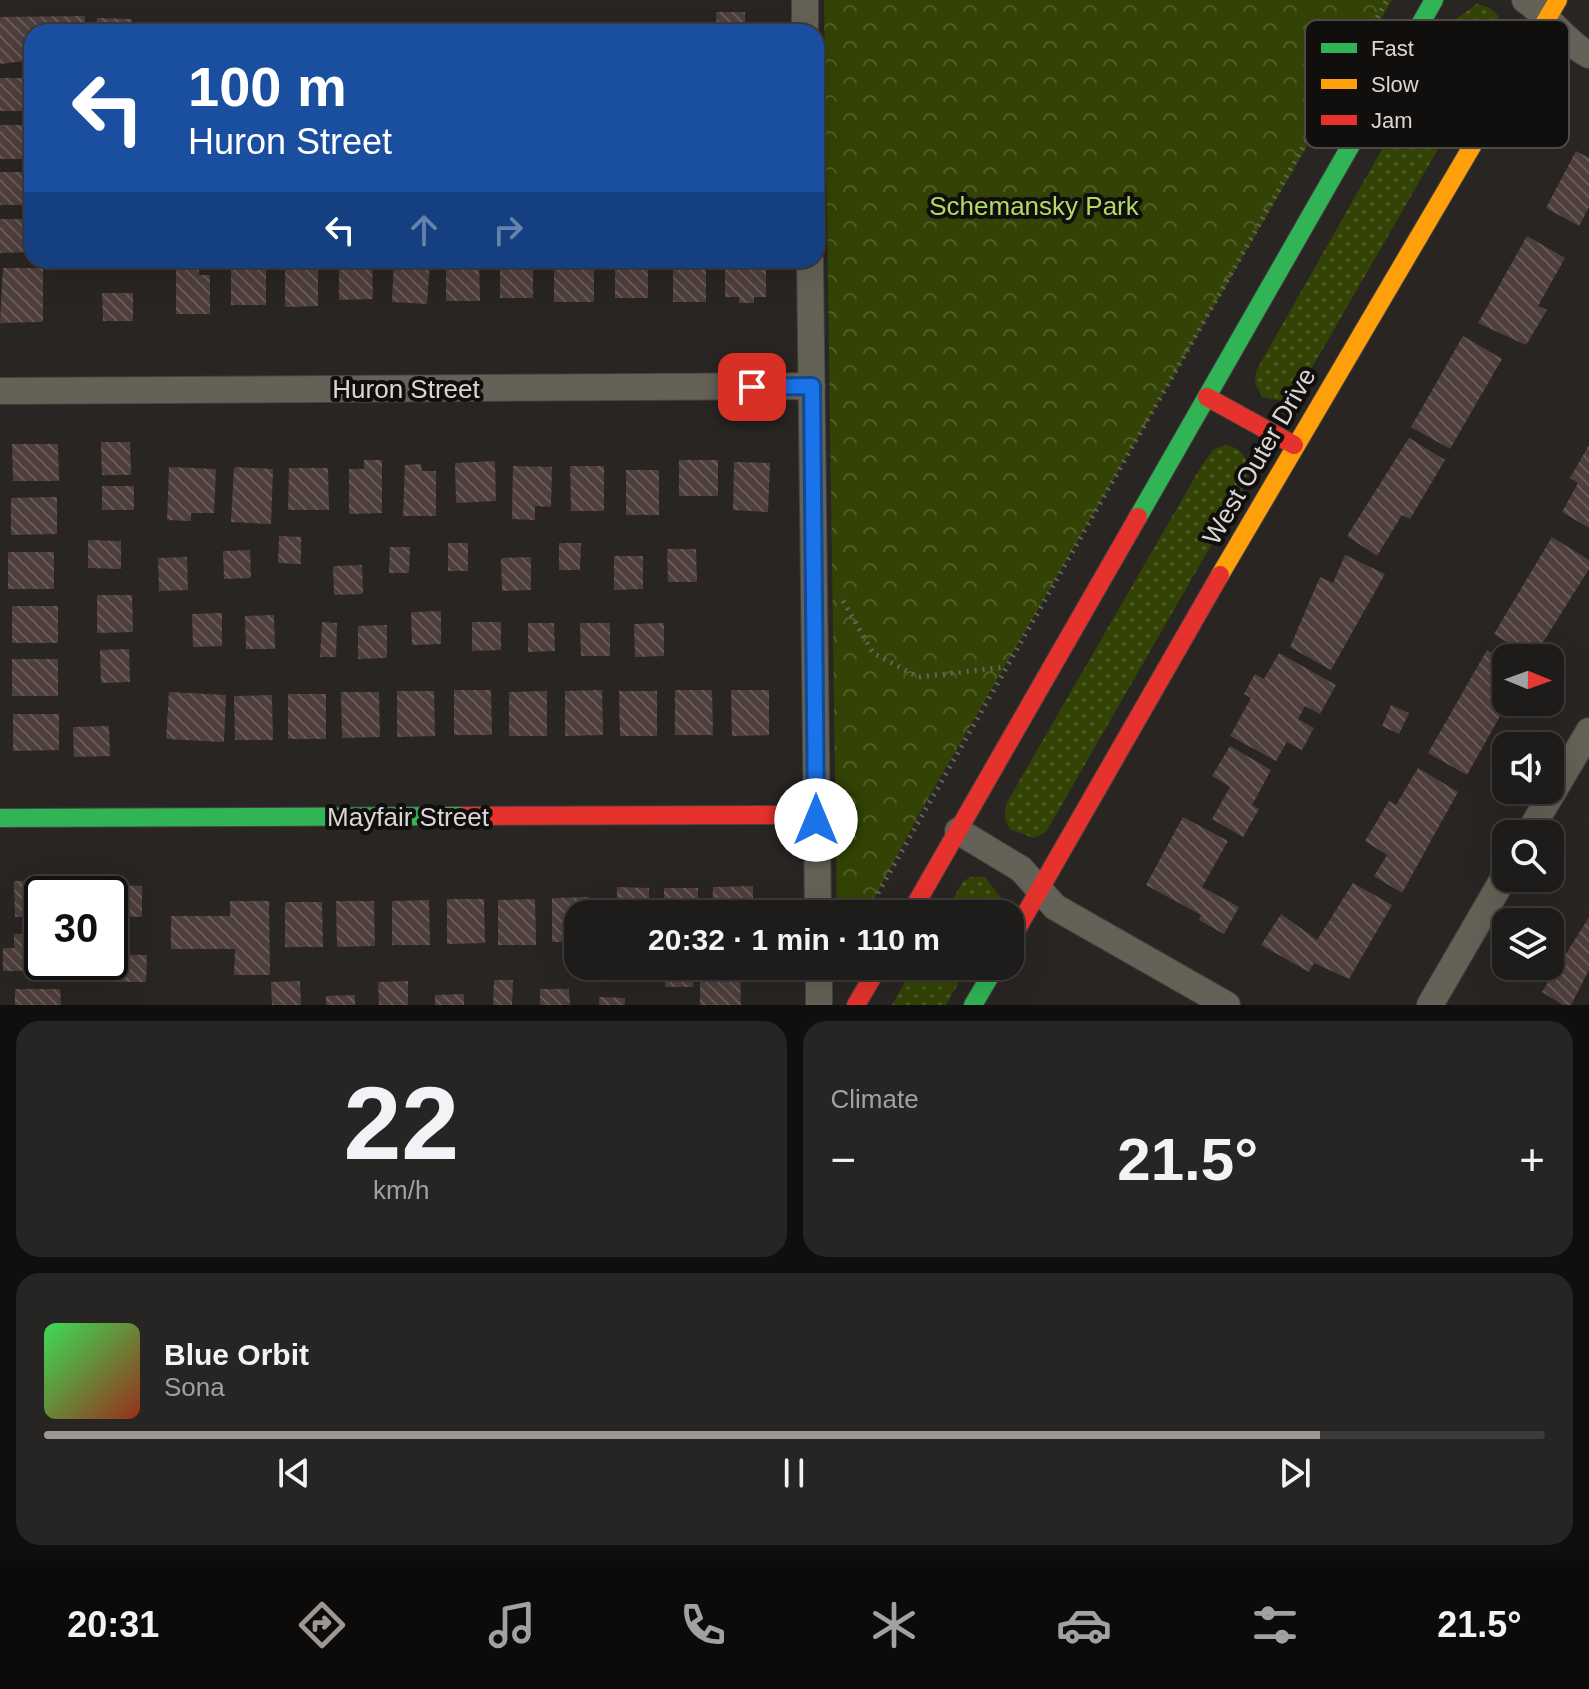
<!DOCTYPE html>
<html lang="en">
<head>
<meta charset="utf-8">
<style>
	:root { --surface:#1e1c1a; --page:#262523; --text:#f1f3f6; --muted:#a1a1a2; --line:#3c3a39; --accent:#9c9896 }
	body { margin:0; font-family:Arial,sans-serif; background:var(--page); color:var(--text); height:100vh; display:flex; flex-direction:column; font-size:30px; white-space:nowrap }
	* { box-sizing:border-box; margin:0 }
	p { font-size:26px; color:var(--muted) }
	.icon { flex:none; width:44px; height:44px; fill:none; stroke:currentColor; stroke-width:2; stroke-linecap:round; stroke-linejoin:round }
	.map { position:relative; height:1005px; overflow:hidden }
	.details { display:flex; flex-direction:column; gap:16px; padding:16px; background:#100f0e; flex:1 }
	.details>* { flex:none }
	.banner { position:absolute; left:24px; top:24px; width:800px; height:244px; border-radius:24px; box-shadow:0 8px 32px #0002,0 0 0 2px var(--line); background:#1a4fa0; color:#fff; overflow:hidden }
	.needle { width:52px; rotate:91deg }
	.fabs { position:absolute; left:1492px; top:644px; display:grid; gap:16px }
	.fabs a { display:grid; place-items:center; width:72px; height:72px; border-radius:16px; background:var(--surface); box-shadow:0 8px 32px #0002,0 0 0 2px var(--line); font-size:40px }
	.speed { position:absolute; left:24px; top:876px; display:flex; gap:16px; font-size:40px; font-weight:700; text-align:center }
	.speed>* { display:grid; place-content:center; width:104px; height:104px; border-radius:50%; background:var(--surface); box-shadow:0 8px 32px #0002,0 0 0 2px var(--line); line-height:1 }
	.speed .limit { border:4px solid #111; border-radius:12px; background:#fff; color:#111 }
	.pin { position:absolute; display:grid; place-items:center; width:68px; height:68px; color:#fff; margin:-34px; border-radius:16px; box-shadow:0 4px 12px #0006 }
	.me { position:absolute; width:88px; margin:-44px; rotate:0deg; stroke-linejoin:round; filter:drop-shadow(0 0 6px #0008) }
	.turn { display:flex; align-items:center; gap:28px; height:168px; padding:0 32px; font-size:36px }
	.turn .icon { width:104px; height:104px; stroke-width:2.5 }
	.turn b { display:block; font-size:56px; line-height:68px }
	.lanes { display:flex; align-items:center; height:76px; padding:0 32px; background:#0003; justify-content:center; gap:40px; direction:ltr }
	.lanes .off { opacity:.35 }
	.big { font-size:60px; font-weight:700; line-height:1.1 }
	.details .card { flex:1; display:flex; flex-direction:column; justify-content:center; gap:12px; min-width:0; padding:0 28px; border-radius:24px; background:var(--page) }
	.details .dial { align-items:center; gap:0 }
	.dial b { font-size:104px; line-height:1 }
	.song { display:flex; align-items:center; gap:24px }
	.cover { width:96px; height:96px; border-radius:12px; background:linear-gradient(135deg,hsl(130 70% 55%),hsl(10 70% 35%)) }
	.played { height:8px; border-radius:4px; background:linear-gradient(90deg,var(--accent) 85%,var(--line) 85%) }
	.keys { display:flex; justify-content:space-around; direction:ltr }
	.heat { display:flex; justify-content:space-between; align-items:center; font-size:44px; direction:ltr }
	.details .tiles { flex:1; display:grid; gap:16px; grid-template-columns:1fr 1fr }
	.card:last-child { grid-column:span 2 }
	.trip { position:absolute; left:564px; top:900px; width:460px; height:80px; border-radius:24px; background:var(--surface); box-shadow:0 8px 32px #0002,0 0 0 2px var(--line); font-weight:700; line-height:80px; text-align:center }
	.tab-bar { display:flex; height:128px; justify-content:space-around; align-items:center; background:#0c0b0a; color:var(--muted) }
	.tab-bar .icon { width:56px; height:56px }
	.tab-bar .current { color:var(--accent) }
	.tab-bar b { font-size:36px; color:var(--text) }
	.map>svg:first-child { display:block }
	.grass { fill:url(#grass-dots) }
	.park { fill:url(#park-crowns) }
	.building { fill:url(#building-back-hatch) }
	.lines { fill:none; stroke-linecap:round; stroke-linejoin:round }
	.street-casing { stroke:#444140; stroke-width:28 }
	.fast-casing { stroke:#444140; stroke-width:20 }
	.slow-casing { stroke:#444140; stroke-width:20 }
	.jam-casing { stroke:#444140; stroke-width:20 }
	.path { stroke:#66635b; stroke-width:5; stroke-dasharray:2 6; stroke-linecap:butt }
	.street { stroke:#646156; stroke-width:26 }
	.fast { stroke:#30b455; stroke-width:18 }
	.slow { stroke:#ff9f0a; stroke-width:18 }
	.jam { stroke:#e5322d; stroke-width:18 }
	.route-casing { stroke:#114b97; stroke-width:20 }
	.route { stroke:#1a73e8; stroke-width:14 }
	.labels { text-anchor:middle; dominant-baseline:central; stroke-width:8; stroke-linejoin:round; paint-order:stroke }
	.park-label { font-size:26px; fill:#b3da65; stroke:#110f0d }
	.street-label { font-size:26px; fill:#dad6d4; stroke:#110f0d }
	.key { fill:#110f0d; stroke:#4d4b49; stroke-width:2 }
	.key-label { font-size:22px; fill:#dad6d4 }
</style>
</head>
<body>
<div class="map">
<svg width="1589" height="1005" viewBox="0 0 1589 1005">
	<defs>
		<pattern id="grass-dots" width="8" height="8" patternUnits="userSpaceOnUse" patternTransform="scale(2)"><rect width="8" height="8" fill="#334305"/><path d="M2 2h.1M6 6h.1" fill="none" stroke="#505d29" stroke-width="1.8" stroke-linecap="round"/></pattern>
		<pattern id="park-crowns" width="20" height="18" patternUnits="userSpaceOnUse" patternTransform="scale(2)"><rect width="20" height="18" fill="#334305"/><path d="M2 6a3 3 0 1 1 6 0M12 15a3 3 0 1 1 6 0" fill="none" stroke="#505d29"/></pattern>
		<pattern id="building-back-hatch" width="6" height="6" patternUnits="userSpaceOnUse" patternTransform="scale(2)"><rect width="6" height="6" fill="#4f3f3c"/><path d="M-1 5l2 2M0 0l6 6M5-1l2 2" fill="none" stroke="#685a57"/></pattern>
	</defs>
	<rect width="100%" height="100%" fill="#282523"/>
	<path class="grass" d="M1477,4c20,4 28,16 24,36l-206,357 -8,5 -25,-5 -7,-15 1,-11 200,-352z
		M1225,445c24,4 26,23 19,43l-198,344 -12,6 -24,-9 -5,-11 1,-14 196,-339 11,-15z
		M970,877h15l20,26 -7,11h-54l19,-32z
		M914,966h54l-22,39h-54z"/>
	<path class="park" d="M824,0h568l-469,807 -57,107h-29z"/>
	<path class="building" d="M716,12h29v17h12v3h-40z
		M85,16v16h-53v28l-32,4v-47z
		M97,18l35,1 -1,13h-35z
		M344,23h33v9h-33z
		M501,23h33v9h-33z
		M557,25h33v7h-33z
		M664,25h33v7h-33z
		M448,26h33v6h-33z
		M610,26h33v6h-33z
		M290,27h33v5h-33z
		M397,28h33v4h-33z
		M0,78h32v33h-32z
		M0,125h32v34h-32z
		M1576,151l13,7v49l-10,19 -33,-18z
		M0,172h32v33h-32z
		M0,219h32v33l-32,1z
		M1527,236l38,22 -27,48 9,4 -21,35 -48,-22z
		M231,260h35v45h-35z
		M339,260h33l1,39 -34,1z
		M394,260l36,1 -3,43 -35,-2z
		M446,260h33l1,41h-34z
		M500,260h33v38h-33z
		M615,260h33v38h-33z
		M673,260h33v42h-33z
		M725,260h41v37h-12v6h-15v-6h-14z
		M318,261v45l-33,1v-45z
		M176,263h23v12h11v39h-34z
		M554,266h40v36h-40z
		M3,268h40v54l-43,1z
		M102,293h31v28h-30z
		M1463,336l39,23 -52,90 -39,-22z
		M1409,438l36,22 -35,59 -8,-4 -25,41 -30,-20z
		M101,442h29l1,33h-29z
		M12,444h46l1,37h-46z
		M1589,445v83l-27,-16 16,-29 -8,-5z
		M364,460h18v53l-33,1v-45h15z
		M679,460h39v36h-39z
		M495,461l1,40 -40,2 -1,-40z
		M734,462l36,1 -2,49 -35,-2z
		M421,464l1,7h14v45h-33l2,-51z
		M513,466l39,1 -1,40 -16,-1v14l-23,-1z
		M570,466h34v45h-33z
		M169,467l47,2 -2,44h-23v8l-24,-1z
		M234,467l39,2 -2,55 -40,-2z
		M289,468h39l1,42h-41z
		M626,470h33v45h-33z
		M102,486h32v24h-32z
		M57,497v37l-46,1v-37z
		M279,536l22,1v27l-23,-1z
		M1552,537l37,23v9l-56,89 -39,-24z
		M88,540l33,1v28l-33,-1z
		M448,543h20v28h-20z
		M559,543h22l-1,27h-21z
		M390,547h20l-1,26h-20z
		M667,549h29l1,33h-29z
		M250,550l1,28 -27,1 -1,-28z
		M8,552h46v37h-46z
		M1345,555l40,19 -54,96 -41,-23 30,-70 13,6z
		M614,556h29v33l-29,1z
		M187,557l1,33 -29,1 -1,-33z
		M531,557v33l-29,1 -1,-33z
		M362,565l1,29 -29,1 -1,-29z
		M97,595h35l1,37 -36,1z
		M12,606h46v37h-46z
		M441,611v33l-29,1 -1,-33z
		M222,613v33l-29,1 -1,-33z
		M274,615l1,34h-29l-1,-33z
		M322,622l15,1 -1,34h-16z
		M472,622h29v28l-29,1z
		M528,623h26l1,28 -27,1z
		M580,623h30v33h-29z
		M664,623v33l-29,1 -1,-33z
		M387,625v33l-29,1v-33z
		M129,649l1,33 -29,1 -1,-33z
		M1487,650l19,11 2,41 -41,73 -39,-22z
		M1279,653l57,32 -16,29 -15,-8 -7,13 16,9 -12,22 -15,-8 -11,19 -46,-25 21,-38 -7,-4 11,-20 9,5z
		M12,659h46v37h-46z
		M454,690h37l1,45h-38z
		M602,690l1,45 -38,1v-45z
		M675,690h37l1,45h-38z
		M731,690h38v45l-37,1z
		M397,691h37l1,45 -38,1z
		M547,691v45h-38v-44z
		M619,691h38v45h-37z
		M169,692l57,3 -2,47 -58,-3z
		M341,692h38l1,45 -38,1z
		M288,694h38v45h-38z
		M272,695l1,45h-38l-1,-44z
		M1391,705l18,8 -10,21 -17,-8z
		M13,714h46v36l-46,1z
		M109,726l1,30 -36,1 -1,-30z
		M1230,746l41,24 -19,35 7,4 -16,28 -31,-18 18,-32 -18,-11z
		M1418,768l40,24 -56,101 -28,-17 13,-21 -22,-14 24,-40 7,4z
		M1183,817l45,24 -26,46 37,20 -15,27 -25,-14 2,-5 -55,-30z
		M61,880v14h-19v23h-27l-1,-36z
		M1353,883l39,22 -43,74 -35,-16 -5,9 -48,-27 20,-31 36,26z
		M106,885l36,1v31l-32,-1v-22h-4z
		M753,886v28h-41l1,-27z
		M617,887l32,1v26h-32z
		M664,888h34v26h-34z
		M589,897l1,17h-12v28h-26v-44z
		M447,899h37l1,44 -38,1z
		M535,899l1,46h-38v-45z
		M429,900l1,45h-38v-44z
		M230,901h39l1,74h-36l1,-26h-64v-33h59z
		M336,901h38l1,45 -38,1z
		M285,902h37l1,45h-38z
		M1589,917v53l-18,35h-8l-21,-13z
		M14,934h28v28h18v9h-57v-23h11z
		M110,954l37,1 -1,27h-41v-20h5z
		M665,966h28v21h-28z
		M700,967h40l1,38h-41z
		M494,980h19l-1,25h-19z
		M300,981l1,24h-29l-1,-23z
		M408,981v24h-29l-1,-23z
		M15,989h45l1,16h-46z
		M540,989h29l1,16h-30z
		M464,994v11h-29v-10z
		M355,995v10h-29v-9z
		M599,997l26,1v7h-26z"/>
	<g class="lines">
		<defs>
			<path id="street" d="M805,0v32
				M1525,0c24,16 40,42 64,55
				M810,260l8,654
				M0,391l812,-5
				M958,831l63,38 34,38 172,98
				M1528,834l61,-103
				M819,966v39
				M1430,1005l76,-131"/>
			<path id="fast" d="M1138,517l296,-517
				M0,818l463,-2
				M973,1005l23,-39"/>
			<path id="slow" d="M1220,575l338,-575"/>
			<path id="jam" d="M1207,397l87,48
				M463,816l325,-1 28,5
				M910,914l228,-397
				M1010,941l210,-366
				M856,1005l23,-39"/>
		</defs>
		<use href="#street" class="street-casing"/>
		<use href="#fast" class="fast-casing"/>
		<use href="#slow" class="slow-casing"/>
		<use href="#jam" class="jam-casing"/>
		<path class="path" d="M843,601l30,52 45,24 88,-10
			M866,914l521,-914"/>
		<use href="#street" class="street"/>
		<use href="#fast" class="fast"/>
		<use href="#slow" class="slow"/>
		<use href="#jam" class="jam"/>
	</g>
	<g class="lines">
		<defs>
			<path id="route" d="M752,387l60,-1 4,434"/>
		</defs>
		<use href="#route" class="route-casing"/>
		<use href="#route" class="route"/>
	</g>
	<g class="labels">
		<g class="park-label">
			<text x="1034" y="206">Schemansky Park</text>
		</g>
		<g class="street-label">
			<text x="406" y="389">Huron Street</text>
			<text transform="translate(1259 456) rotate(-60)">West Outer Drive</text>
			<text x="408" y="817">Mayfair Street</text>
		</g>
	</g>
	<rect x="1305" y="20" width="264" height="128" rx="12" class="key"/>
	<rect x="1321" y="43" width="36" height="10" fill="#30b455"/>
	<rect x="1321" y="79" width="36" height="10" fill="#ff9f0a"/>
	<rect x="1321" y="115" width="36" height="10" fill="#e5322d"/>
	<g class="key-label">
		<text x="1371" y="56">Fast</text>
		<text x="1371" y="92">Slow</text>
		<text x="1371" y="128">Jam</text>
	</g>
</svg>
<div class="fabs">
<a><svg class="needle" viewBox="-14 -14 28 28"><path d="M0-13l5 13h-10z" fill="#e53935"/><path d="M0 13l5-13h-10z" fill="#a1a1a2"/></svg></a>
<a><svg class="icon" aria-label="sound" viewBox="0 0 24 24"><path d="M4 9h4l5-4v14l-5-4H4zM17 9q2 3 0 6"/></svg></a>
<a><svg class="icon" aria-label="search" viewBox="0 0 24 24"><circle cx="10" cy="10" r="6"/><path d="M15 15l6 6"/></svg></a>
<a><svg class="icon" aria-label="layers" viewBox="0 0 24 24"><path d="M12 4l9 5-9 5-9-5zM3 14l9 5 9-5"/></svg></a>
</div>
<div class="speed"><div class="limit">30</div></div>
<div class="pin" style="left:752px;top:387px;background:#d93025"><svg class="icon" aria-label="arrive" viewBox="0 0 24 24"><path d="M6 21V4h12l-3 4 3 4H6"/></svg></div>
<svg class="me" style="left:816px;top:820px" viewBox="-20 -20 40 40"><circle r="19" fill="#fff"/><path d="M0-13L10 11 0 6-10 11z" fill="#1a73e8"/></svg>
<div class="trip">20:32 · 1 min · 110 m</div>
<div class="banner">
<div class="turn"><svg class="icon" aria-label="left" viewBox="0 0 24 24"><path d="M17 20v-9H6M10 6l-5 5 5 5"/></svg><div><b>100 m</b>Huron Street</div></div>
<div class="lanes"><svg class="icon" aria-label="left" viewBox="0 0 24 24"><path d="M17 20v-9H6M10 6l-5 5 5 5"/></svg><svg class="icon off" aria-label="ahead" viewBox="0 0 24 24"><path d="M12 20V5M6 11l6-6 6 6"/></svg><svg class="icon off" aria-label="right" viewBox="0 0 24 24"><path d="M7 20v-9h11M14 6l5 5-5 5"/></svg></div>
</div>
</div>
<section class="details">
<div class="tiles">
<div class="card dial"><b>22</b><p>km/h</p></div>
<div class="card"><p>Climate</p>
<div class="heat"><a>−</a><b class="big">21.5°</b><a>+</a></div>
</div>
<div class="card">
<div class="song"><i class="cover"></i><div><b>Blue Orbit</b><p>Sona</p></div></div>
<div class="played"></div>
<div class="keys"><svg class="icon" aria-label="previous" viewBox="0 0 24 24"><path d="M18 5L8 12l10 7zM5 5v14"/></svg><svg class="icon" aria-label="pause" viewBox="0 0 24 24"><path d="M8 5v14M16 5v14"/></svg><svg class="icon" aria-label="next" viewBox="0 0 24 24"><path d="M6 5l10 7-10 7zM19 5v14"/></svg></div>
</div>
</div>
</section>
<nav class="tab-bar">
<b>20:31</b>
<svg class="icon current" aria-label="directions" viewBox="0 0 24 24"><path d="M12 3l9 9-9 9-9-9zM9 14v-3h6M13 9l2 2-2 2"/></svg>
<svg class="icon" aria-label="music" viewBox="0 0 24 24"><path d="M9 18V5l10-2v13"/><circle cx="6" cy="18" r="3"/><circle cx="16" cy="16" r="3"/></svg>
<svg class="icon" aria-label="phone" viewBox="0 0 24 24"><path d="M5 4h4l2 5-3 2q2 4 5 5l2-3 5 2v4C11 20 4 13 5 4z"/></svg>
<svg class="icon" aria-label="climate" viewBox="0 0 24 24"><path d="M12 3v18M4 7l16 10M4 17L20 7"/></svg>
<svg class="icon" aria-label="car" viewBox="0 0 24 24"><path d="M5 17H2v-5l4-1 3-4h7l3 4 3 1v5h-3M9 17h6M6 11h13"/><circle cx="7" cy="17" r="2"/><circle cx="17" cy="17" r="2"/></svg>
<svg class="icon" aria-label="filters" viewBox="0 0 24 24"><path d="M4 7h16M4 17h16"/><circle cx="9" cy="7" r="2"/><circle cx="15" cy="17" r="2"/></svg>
<b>21.5°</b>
</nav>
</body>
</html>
